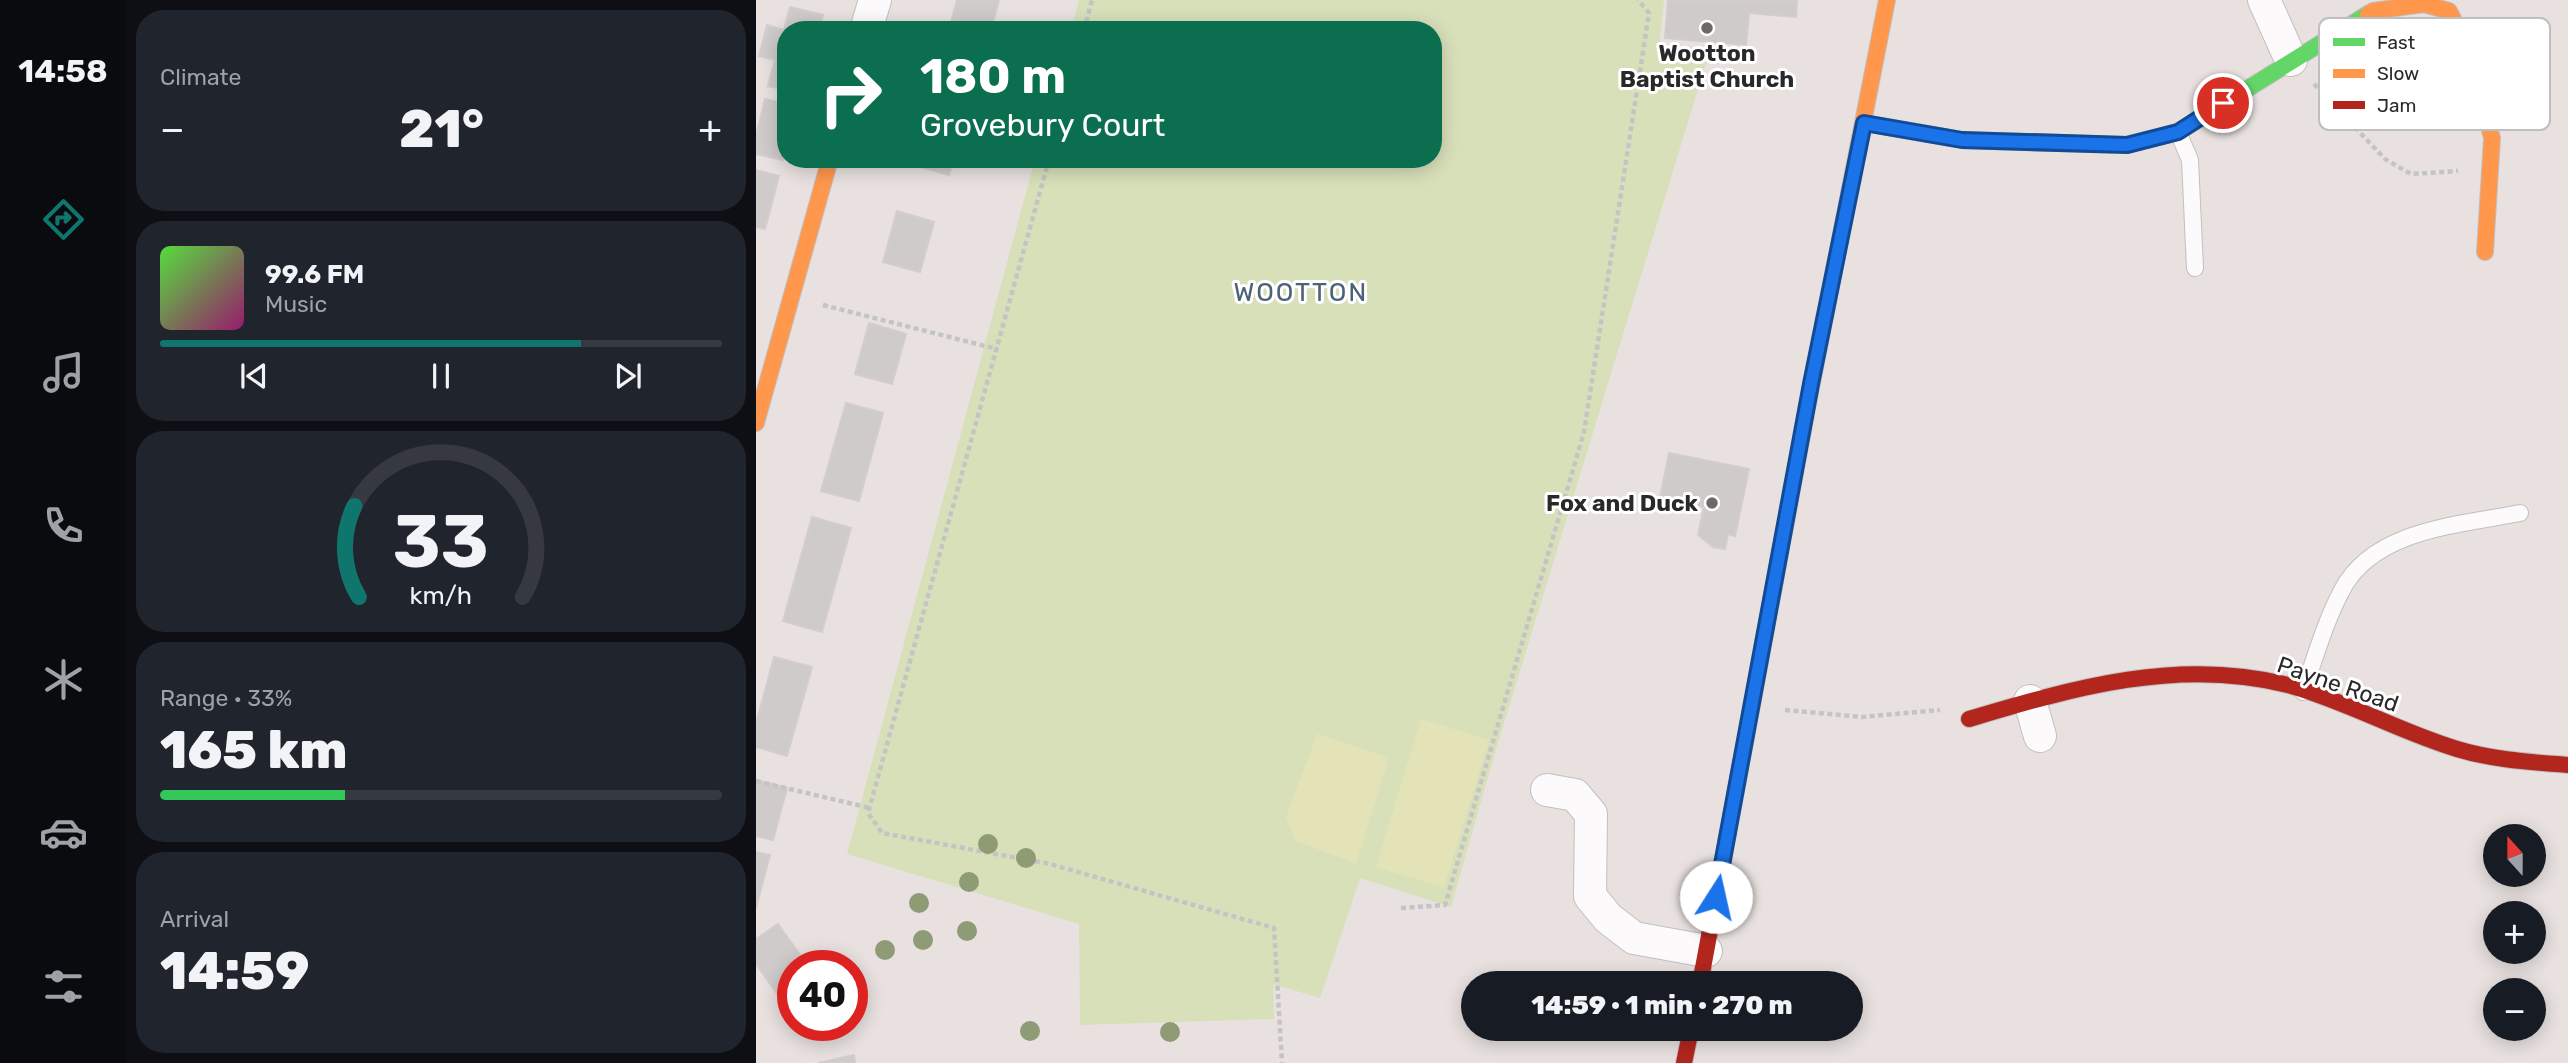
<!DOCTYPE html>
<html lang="en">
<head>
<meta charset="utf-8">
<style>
	:root { --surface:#171b24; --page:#20242c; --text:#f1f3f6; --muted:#9ea1a6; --line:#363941; --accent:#0f766e }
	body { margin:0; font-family:Rubik,sans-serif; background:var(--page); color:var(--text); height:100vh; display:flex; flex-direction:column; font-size:26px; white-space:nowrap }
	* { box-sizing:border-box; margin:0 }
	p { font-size:23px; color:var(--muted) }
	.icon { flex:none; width:38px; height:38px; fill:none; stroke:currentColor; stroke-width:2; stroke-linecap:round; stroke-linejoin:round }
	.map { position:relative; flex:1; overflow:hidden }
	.panel { display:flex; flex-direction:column; gap:10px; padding:10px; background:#0d0f14; width:630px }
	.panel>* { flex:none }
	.banner { position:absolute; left:21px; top:21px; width:665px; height:147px; border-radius:28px; box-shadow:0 4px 18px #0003; background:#0b6e4f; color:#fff; overflow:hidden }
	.needle { width:46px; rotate:339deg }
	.buttons { position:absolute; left:1727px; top:824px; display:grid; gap:14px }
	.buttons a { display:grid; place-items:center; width:63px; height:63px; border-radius:50%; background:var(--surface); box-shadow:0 4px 18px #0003; font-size:35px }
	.speed { position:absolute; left:21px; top:950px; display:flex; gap:14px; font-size:35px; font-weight:700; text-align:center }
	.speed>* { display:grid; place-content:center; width:91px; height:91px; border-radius:50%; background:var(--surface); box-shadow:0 4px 18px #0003; line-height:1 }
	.speed .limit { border:10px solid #d22; background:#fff; color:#111 }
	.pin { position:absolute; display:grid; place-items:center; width:60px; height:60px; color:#fff; margin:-30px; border:4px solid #fff; border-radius:50%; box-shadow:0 2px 7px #0007 }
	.me { position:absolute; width:77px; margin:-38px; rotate:10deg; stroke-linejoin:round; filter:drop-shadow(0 0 5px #0008) }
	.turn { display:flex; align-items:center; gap:24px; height:147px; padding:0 28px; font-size:32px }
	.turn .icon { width:91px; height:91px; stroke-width:2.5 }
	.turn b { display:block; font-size:49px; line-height:60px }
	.big { font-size:52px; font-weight:800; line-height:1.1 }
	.panel .widget { flex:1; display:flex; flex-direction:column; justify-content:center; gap:10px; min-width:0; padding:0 24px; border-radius:28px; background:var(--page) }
	.panel .dial { align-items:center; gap:0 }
	.dial svg { height:182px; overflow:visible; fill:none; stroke:var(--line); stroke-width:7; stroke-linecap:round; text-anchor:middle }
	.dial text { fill:var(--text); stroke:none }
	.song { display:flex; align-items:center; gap:21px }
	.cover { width:84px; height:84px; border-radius:10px; background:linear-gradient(135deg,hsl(110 70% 55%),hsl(320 70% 35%)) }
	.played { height:7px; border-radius:4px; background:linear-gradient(90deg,var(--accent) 75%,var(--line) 75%) }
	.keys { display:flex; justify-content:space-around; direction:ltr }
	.heat { display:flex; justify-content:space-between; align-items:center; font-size:38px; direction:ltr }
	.charge { height:10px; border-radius:5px; background:linear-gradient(90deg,#34c759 33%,var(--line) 0) }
	.trip { position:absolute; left:705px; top:971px; width:402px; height:70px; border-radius:35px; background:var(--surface); box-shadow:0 4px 18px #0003; font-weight:800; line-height:70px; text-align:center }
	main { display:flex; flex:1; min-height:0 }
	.tabs { display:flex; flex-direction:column; width:126px; justify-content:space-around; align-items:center; background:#090b0e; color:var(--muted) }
	.tabs .icon { width:49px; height:49px }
	.tabs .active { color:var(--accent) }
	.tabs b { font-size:32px; color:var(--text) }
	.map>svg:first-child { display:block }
	.green { fill:#d8e0ba }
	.pitch { fill:#e4e3b8 }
	.building { fill:#d0cbcb; stroke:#d3cdcc; stroke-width:2 }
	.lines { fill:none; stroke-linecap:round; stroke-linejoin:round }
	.lane-casing { stroke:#c1c0c1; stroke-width:18 }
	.street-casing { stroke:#c1c0c1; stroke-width:34 }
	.fast-casing { stroke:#c1c0c1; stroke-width:18 }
	.slow-casing { stroke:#c1c0c1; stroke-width:18 }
	.jam-casing { stroke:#c1c0c1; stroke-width:18 }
	.path { stroke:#c4c4c4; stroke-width:4.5; stroke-dasharray:5 3.5; stroke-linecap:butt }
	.lane { stroke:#fcfafa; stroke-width:16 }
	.street { stroke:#fcfafa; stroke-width:32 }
	.fast { stroke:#63d668; stroke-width:16 }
	.slow { stroke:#ff974d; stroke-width:16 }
	.jam { stroke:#b3261e; stroke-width:16 }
	.tree { fill:#8e9b75 }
	.route-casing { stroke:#114b97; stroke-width:18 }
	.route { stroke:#1a73e8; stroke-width:12 }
	.poi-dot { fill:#6c6969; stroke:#fff; stroke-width:2.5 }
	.labels { text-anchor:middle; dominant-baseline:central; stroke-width:6; stroke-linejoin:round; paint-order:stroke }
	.poi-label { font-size:23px; font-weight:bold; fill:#292929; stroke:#fff }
	.street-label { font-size:23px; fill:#292929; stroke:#fff }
	.quarter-label { font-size:26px; letter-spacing:2px; fill:#4c6377; stroke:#fff }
	.key { fill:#fff; stroke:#bfbfbf; stroke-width:2 }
	.key-label { font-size:19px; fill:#292929 }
</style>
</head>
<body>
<main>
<nav class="tabs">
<b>14:58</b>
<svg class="icon active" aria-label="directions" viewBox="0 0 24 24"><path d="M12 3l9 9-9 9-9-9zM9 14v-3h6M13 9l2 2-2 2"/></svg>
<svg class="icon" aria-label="music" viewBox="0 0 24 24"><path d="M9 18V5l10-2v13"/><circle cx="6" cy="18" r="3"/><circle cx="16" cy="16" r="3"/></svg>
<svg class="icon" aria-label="phone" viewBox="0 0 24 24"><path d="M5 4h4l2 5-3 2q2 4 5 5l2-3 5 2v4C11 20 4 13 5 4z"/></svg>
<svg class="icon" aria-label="climate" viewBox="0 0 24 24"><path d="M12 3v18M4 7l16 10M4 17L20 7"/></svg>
<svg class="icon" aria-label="car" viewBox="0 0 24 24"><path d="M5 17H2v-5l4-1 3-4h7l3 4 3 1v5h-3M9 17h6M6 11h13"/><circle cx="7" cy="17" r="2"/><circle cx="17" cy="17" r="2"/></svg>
<svg class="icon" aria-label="filters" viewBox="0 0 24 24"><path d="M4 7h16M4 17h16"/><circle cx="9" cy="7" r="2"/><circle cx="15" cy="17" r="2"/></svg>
</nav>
<section class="panel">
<div class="widget"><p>Climate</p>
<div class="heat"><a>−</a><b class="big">21°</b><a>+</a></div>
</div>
<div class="widget">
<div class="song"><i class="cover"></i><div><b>99.6 FM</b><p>Music</p></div></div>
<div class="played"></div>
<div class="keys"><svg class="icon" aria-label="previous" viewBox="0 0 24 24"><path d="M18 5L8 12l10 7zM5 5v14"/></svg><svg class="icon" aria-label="pause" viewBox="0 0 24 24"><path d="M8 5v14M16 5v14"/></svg><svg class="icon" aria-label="next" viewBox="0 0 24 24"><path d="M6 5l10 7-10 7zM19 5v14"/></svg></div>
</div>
<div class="widget dial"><svg viewBox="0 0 100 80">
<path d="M14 69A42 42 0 1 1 86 69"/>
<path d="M14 69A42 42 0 0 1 12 29" stroke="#0f766e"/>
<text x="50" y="56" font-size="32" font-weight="700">33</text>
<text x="50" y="72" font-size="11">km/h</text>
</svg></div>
<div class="widget"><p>Range · 33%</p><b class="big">165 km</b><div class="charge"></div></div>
<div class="widget"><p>Arrival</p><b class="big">14:59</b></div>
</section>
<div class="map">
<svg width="1812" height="1063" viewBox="0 0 1812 1063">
	<rect width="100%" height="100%" fill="#e8e1e0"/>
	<path class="green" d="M323,0h585l-5,47h52l-217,709 -43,151 -91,-29 -40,120 -47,-14 1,35 -194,6 -1,-101 -232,-70 188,-695h398v-129h-362z"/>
	<path class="pitch" d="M665,719l68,21 -45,147 -68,-20z
		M561,734l72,24 -33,105 -61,-22 -9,-24z"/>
	<path class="building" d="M201,0h42l-8,30h-42z
		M912,0h129l-1,17 -47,-4 -3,32 -81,-7z
		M34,7l33,8 -4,15h-33v60l-18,-4 7,-26 -16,-4 8,-31 17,5z
		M9,99l21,5v44l-3,12 -27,-6v-18z
		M155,159h43l-5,16 -39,-11z
		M0,170l23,6 -14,53 -9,-2z
		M141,211l37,11 -14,50 -37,-10z
		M113,323l37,11 -14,50 -37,-10z
		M90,403l37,10 -24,88 -38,-10z
		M913,453l80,16 -14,67 -7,-2 -3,15 -12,-2 -15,-12 6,-28 -44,-9z
		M56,517l39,11 -29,104 -39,-11z
		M18,657l38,10 -25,89 -31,-9v-23z
		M0,780l31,8 -14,52 -17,-4z
		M0,852l14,3 -14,53z
		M22,924l30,42h-15v50l-37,-52v-25z
		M44,1026h21l-14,9z
		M98,1055l1,8h-37z"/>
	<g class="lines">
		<defs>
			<path id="lane" d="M1422,132l12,28 5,108
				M1547,692c12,-34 22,-70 39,-102 32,-61 118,-65 178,-77"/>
			<path id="street" d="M1508,0l27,60
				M110,30l9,-30
				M1274,701l10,35
				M791,790l28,5 16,19 -1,82 18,22 26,20 72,13"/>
			<path id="fast" d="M1108,123l98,17 165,5 51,-13 190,-118"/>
			<path id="slow" d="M1612,14l5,-3 51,-7 25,7 19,37 24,90 -7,114
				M1052,403l79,-403
				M0,423l74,-264"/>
			<path id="jam" d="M1213,719c104,-31 210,-62 319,-34 58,16 112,47 169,64 36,11 74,13 111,16
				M944,984l108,-581
				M928,1063l7,-34"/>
		</defs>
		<use href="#lane" class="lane-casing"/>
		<use href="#street" class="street-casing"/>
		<use href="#fast" class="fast-casing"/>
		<use href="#slow" class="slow-casing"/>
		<use href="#jam" class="jam-casing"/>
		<path class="path" d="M328,30l8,-30
			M1558,84l71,75 26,15 47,-3
			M293,159l-181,654 14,20 168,31 224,64 8,135
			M67,305l174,44
			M1029,710l77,7 78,-7
			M0,781l114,27
			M645,908l44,-3 139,-473 65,-419 -11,-13"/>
		<use href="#lane" class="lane"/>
		<use href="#street" class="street"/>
		<use href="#fast" class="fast"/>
		<use href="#slow" class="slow"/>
		<use href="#jam" class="jam"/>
	</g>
	<g class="tree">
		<circle cx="232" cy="844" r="10"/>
		<circle cx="270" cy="858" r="10"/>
		<circle cx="213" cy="882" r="10"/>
		<circle cx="163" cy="903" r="10"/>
		<circle cx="211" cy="931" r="10"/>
		<circle cx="167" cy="940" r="10"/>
		<circle cx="129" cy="950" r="10"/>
		<circle cx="274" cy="1031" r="10"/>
		<circle cx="414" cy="1032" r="10"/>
	</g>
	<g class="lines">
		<defs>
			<path id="route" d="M960,897l95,-513 53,-261 98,17 165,5 51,-13 45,-29"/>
		</defs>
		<use href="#route" class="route-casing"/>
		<use href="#route" class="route"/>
	</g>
	<g class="poi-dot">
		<circle cx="951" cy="28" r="7"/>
		<circle cx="956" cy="503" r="7"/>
	</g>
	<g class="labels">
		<g class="poi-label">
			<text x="951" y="53">Wootton<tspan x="951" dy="26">Baptist Church</tspan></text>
			<text x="942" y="503" text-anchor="end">Fox and Duck</text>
		</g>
		<g class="street-label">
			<text transform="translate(1582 684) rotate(19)">Payne Road</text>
		</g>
		<g class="quarter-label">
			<text x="545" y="292">WOOTTON</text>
		</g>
	</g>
	<rect x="1563" y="18" width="231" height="112" rx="10" class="key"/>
	<rect x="1577" y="38" width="32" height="8" fill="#63d668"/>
	<rect x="1577" y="69" width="32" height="9" fill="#ff974d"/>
	<rect x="1577" y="101" width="32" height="8" fill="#b3261e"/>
	<g class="key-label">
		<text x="1621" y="49">Fast</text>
		<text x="1621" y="80">Slow</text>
		<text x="1621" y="112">Jam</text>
	</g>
</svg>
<div class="buttons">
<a><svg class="needle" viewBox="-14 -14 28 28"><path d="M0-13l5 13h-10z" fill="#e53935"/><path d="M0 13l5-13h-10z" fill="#9ea1a6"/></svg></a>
<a>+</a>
<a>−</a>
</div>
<div class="speed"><div class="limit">40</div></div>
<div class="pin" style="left:1467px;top:103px;background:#d93025"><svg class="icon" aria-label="arrive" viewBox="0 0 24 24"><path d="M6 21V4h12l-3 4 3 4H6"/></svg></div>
<svg class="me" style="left:960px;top:897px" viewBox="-20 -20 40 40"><circle r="19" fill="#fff"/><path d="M0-13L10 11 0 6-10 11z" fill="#1a73e8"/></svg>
<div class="trip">14:59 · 1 min · 270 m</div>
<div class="banner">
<div class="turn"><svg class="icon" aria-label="right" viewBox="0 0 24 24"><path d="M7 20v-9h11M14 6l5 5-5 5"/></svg><div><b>180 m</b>Grovebury Court</div></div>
</div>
</div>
</main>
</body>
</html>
